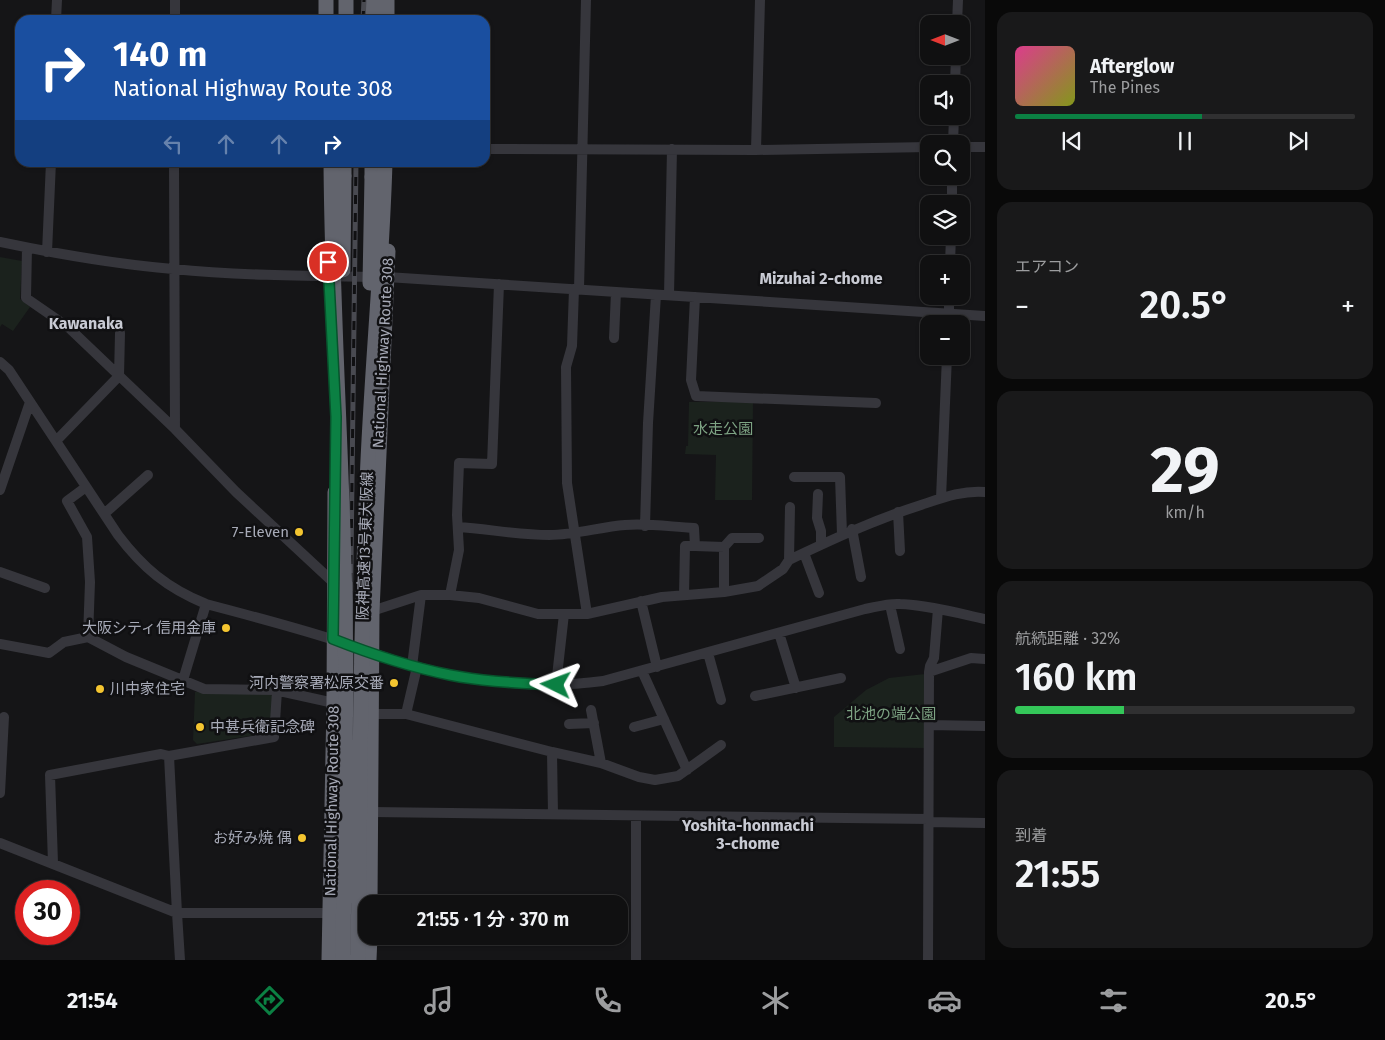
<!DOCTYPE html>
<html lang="ja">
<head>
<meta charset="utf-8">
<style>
	:root { --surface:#101011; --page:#19191a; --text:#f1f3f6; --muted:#9c9d9f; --line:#303031; --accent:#0b8043 }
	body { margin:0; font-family:"Fira Sans","Noto Sans JP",sans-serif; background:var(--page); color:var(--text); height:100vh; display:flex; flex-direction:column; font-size:19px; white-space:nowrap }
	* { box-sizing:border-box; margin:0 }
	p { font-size:16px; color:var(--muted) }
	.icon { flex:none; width:28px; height:28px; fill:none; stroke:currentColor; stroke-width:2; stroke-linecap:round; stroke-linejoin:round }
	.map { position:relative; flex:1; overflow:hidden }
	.drawer { display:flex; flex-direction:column; gap:12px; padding:12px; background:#090909; width:400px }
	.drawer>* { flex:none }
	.banner { position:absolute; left:15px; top:15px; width:475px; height:152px; border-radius:15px; box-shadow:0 1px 4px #0004,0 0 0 1px var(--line); background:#1a4fa0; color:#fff; overflow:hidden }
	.needle { width:32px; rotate:270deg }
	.fabs { position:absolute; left:920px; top:15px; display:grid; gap:10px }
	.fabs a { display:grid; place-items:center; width:50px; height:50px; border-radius:10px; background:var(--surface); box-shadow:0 1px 4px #0004,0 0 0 1px var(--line); font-size:25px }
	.speed { position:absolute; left:15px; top:880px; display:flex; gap:10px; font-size:25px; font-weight:700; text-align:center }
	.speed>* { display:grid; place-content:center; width:65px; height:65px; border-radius:50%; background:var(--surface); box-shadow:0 1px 4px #0004,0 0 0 1px var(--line); line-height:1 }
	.speed .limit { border:8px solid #d22; background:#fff; color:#111 }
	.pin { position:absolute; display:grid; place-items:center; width:42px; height:42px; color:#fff; margin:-21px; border:2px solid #fff; border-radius:50%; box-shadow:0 1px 5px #0007 }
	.me { position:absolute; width:55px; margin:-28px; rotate:273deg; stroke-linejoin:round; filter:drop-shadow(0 0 4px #0008) }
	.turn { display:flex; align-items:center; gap:18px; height:105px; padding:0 15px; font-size:22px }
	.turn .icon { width:65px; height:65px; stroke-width:2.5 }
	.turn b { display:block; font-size:35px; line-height:42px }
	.lanes { display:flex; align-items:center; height:48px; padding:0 15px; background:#0003; justify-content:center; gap:25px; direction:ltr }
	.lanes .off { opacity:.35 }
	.big { font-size:38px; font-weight:600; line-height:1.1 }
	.drawer .widget { flex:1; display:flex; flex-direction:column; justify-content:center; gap:8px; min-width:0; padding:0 18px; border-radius:15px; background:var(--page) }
	.drawer .dial { align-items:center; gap:0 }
	.dial b { font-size:65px; line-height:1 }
	.song { display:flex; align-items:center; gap:15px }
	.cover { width:60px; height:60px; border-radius:8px; background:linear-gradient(135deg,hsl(330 70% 55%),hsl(70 70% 35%)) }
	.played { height:5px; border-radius:2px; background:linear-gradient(90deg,var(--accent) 55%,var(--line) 55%) }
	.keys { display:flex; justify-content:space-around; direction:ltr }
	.heat { display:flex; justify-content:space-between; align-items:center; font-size:28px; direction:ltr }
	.charge { height:8px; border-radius:4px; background:linear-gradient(90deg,#34c759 32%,var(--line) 0) }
	.trip { position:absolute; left:358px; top:895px; width:270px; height:50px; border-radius:15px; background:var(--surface); box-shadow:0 1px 4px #0004,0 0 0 1px var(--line); font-weight:600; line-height:50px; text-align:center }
	.tab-bar { display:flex; height:80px; justify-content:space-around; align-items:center; background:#060607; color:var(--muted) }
	.tab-bar .icon { width:35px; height:35px }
	.tab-bar .current { color:var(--accent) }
	.tab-bar b { font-size:22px; color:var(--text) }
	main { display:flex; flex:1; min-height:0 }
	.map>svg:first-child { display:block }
	.green { fill:#1b221d }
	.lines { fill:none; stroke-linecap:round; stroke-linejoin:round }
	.minor { stroke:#36363c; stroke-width:10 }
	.highway { stroke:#62646d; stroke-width:15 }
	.rail-casing { stroke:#494a51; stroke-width:5 }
	.rail { stroke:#101012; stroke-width:3; stroke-dasharray:9; stroke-linecap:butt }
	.highway-bridge { stroke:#62646d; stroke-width:15 }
	.route-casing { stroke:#07532c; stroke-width:12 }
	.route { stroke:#0b8043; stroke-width:9 }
	.poi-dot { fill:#f4c530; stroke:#101012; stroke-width:2 }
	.labels { text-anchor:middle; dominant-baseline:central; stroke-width:5; stroke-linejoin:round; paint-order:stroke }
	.street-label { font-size:15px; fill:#a7aab7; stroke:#101012 }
	.park-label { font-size:15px; fill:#7da383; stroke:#101012 }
	.poi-label { font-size:15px; fill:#a7aab7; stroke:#101012; text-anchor:end }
	.neighbourhood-label { font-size:16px; font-weight:bold; fill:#c8cad3; stroke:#101012 }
</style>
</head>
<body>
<main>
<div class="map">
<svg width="985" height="960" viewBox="0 0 985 960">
	<rect width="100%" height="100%" fill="#151517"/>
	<path class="green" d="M0,257l22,4 -2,38 10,8 -17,24 -11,-7 -2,3z
		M689,402h64l-1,98h-37l1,-45 -31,-1 1,-8h2z
		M925,674l-1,74 -90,-1v-30l32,-27 23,-12z
		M195,692l74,1 4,4 -4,36 -72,11 -4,-4z"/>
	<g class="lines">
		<path class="minor" d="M56,20l1,-20
			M175,20v-20
			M957,24l1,-24
			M955,84l1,-28
			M953,144l1,-28
			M961,147h24
			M485,149l271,1 4,-150
			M756,150l173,-3
			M174,162l1,267
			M952,204v-28
			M0,242c57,12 115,22 173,27 71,7 143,7 214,8l598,39
			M27,248l-1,50 42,29 107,102 61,63 98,91
			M47,252l4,-90
			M950,264l1,-28
			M574,289l-2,57 -6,21 1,116 20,131
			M579,289l7,-289
			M669,295l3,-146
			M695,297l-4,83 5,16 180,7
			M949,324v-28
			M614,338l2,-46
			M0,362l9,8 109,165c25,33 49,53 88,69 42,11 84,22 125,35 29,8 57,21 87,28 59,16 125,22 185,14l262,-72c11,-2 23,-6 35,-5 28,1 57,9 85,15
			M56,441l63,-65 1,-43
			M794,477h46l2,57
			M86,487l-19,14 20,36 3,45 -2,55
			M0,490l30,-88
			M818,494l-1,24 4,13v13
			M941,498l6,-142
			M898,512l2,39
			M104,514l44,-39
			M645,526l3,-103 8,-128
			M458,527c30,2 61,8 91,8 26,0 51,-8 76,-10 23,-2 47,2 69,3l1,18h-10l-1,49
			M852,529l9,48
			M695,546l29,1
			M804,553l15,40
			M789,560l1,-53
			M0,572l45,16
			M724,592v-45l8,-9h27
			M450,595l9,-45 -2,-35 2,-52 33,1 7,-180
			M641,601l16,66
			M890,605l10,44
			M372,611l49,-16h29l29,3 59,16h49l75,-17 62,-5 34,-6 25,-17 6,-9c44,-21 85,-40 132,-55 21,-7 42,-15 64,-13
			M779,633l17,55
			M0,644l49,9 15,-11 24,-5 38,20 78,32 71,1 59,13
			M708,653l13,47
			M412,666l9,-71
			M642,671l45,99
			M929,672l42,-14 14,1
			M183,680l23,-76
			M556,685l8,-71
			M277,691l-3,46 -105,19 8,157h153
			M755,696l86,-18
			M591,710l10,53
			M372,714h34l146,38 49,11 38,14 16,3 23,-4 43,-31
			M406,714l11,-47
			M569,724l25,-1
			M929,725l56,1
			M634,727l30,-8
			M552,752l1,62
			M0,793l4,-76
			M372,812l557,7
			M929,822l56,1
			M0,843l177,70 3,47
			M53,863l-3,-88 111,-21 8,2
			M636,960v-144
			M928,960l1,-288 1,-6 4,-8 4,-49"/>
		<path class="highway" d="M326,0v20
			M346,20v-20
			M373,20v-20
			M387,20v-20
			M344,176v-14
			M372,177v-15
			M370,904l2,-293 16,-360
			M329,960l5,-257 1,-211
			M369,960l1,-24"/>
		<defs>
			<path id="rail" d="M363,20l1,-20
				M346,960l10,-798
				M355,960l1,-312"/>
		</defs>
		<use href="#rail" class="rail-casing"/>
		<use href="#rail" class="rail"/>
		<path class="highway-bridge" d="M331,162c1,147 11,294 14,441 2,119 -1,238 -2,357
			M343,270l1,-94
			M370,283l2,-106
			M358,960c2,-159 2,-318 9,-477 4,-107 15,-214 18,-321"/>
	</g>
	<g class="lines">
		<defs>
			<path id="route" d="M328,262l8,155 -3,222c38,15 77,28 117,36 35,7 71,8 106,10"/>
		</defs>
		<use href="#route" class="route-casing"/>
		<use href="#route" class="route"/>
	</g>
	<g class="poi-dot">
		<circle cx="299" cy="532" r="5"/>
		<circle cx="226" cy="628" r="5"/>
		<circle cx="394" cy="683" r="5"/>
		<circle cx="100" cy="689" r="5"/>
		<circle cx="200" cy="727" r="5"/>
		<circle cx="302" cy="838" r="5"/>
	</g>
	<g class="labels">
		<g class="street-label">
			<text transform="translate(383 353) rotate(-87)">National Highway Route 308</text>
			<text transform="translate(365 546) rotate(-88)">阪神高速13号東大阪線</text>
			<text transform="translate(332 801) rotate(-89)">National Highway Route 308</text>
		</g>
		<g class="park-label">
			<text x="723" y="429">水走公園</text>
			<text x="891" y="714">北池の端公園</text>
		</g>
		<g class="poi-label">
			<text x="289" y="532">7-Eleven</text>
			<text x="216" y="628">大阪シティ信用金庫</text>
			<text x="384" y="683">河内警察署松原交番</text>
			<text x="110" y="689" text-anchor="start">川中家住宅</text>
			<text x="210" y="727" text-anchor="start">中甚兵衛記念碑</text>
			<text x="292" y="838">お好み焼 偶</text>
		</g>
		<g class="neighbourhood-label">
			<text x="821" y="278">Mizuhai 2-chome</text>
			<text x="86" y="323">Kawanaka</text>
			<text x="748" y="825">Yoshita-honmachi<tspan x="748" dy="18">3-chome</tspan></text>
		</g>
	</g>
</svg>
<div class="fabs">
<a><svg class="needle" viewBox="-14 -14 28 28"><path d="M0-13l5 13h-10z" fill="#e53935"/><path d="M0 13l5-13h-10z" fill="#9c9d9f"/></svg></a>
<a><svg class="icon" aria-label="sound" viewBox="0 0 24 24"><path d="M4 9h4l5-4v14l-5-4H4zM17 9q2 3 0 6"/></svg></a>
<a><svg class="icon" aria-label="search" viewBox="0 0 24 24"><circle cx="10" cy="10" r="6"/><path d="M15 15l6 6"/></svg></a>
<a><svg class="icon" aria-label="layers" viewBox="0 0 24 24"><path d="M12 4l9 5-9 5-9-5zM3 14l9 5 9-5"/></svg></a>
<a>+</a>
<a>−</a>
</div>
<div class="speed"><div class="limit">30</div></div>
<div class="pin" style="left:328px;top:262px;background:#d93025"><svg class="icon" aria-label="arrive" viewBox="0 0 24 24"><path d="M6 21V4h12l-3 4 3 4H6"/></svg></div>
<svg class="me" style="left:556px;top:685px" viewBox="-20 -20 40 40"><path d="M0-17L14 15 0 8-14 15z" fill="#0b8043" stroke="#fff" stroke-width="4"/></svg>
<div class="trip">21:55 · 1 分 · 370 m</div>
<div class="banner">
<div class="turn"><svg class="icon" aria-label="right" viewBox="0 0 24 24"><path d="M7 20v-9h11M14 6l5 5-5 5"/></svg><div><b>140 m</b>National Highway Route 308</div></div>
<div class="lanes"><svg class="icon off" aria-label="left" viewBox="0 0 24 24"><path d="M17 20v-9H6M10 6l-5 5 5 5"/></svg><svg class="icon off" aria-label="ahead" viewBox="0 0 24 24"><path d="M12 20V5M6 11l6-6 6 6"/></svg><svg class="icon off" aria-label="ahead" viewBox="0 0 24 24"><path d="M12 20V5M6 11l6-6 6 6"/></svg><svg class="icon" aria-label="right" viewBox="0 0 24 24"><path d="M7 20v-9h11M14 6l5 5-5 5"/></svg></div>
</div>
</div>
<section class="drawer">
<div class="widget">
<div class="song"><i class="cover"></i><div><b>Afterglow</b><p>The Pines</p></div></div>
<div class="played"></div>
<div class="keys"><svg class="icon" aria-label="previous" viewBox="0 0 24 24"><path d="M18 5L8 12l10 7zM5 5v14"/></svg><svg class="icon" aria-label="pause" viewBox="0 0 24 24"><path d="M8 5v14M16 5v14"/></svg><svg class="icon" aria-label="next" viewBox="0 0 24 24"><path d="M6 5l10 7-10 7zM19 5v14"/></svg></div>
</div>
<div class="widget"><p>エアコン</p>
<div class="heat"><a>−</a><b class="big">20.5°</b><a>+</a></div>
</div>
<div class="widget dial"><b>29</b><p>km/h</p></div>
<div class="widget"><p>航続距離 · 32%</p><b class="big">160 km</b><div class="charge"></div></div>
<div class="widget"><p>到着</p><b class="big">21:55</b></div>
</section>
</main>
<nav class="tab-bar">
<b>21:54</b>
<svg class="icon current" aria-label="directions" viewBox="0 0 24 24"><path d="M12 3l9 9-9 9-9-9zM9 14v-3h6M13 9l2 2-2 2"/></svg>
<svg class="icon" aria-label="music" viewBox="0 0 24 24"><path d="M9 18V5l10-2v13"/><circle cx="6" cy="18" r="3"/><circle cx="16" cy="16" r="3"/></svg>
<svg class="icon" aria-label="phone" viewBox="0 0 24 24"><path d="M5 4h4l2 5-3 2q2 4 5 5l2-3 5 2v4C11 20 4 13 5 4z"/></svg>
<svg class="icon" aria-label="climate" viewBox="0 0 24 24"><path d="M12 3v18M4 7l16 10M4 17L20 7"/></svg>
<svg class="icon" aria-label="car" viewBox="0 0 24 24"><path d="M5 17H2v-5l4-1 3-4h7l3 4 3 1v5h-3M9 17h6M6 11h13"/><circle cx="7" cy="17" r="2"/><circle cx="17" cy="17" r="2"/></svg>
<svg class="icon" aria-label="filters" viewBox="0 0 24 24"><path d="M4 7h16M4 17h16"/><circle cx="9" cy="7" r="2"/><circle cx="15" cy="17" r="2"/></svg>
<b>20.5°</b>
</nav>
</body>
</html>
